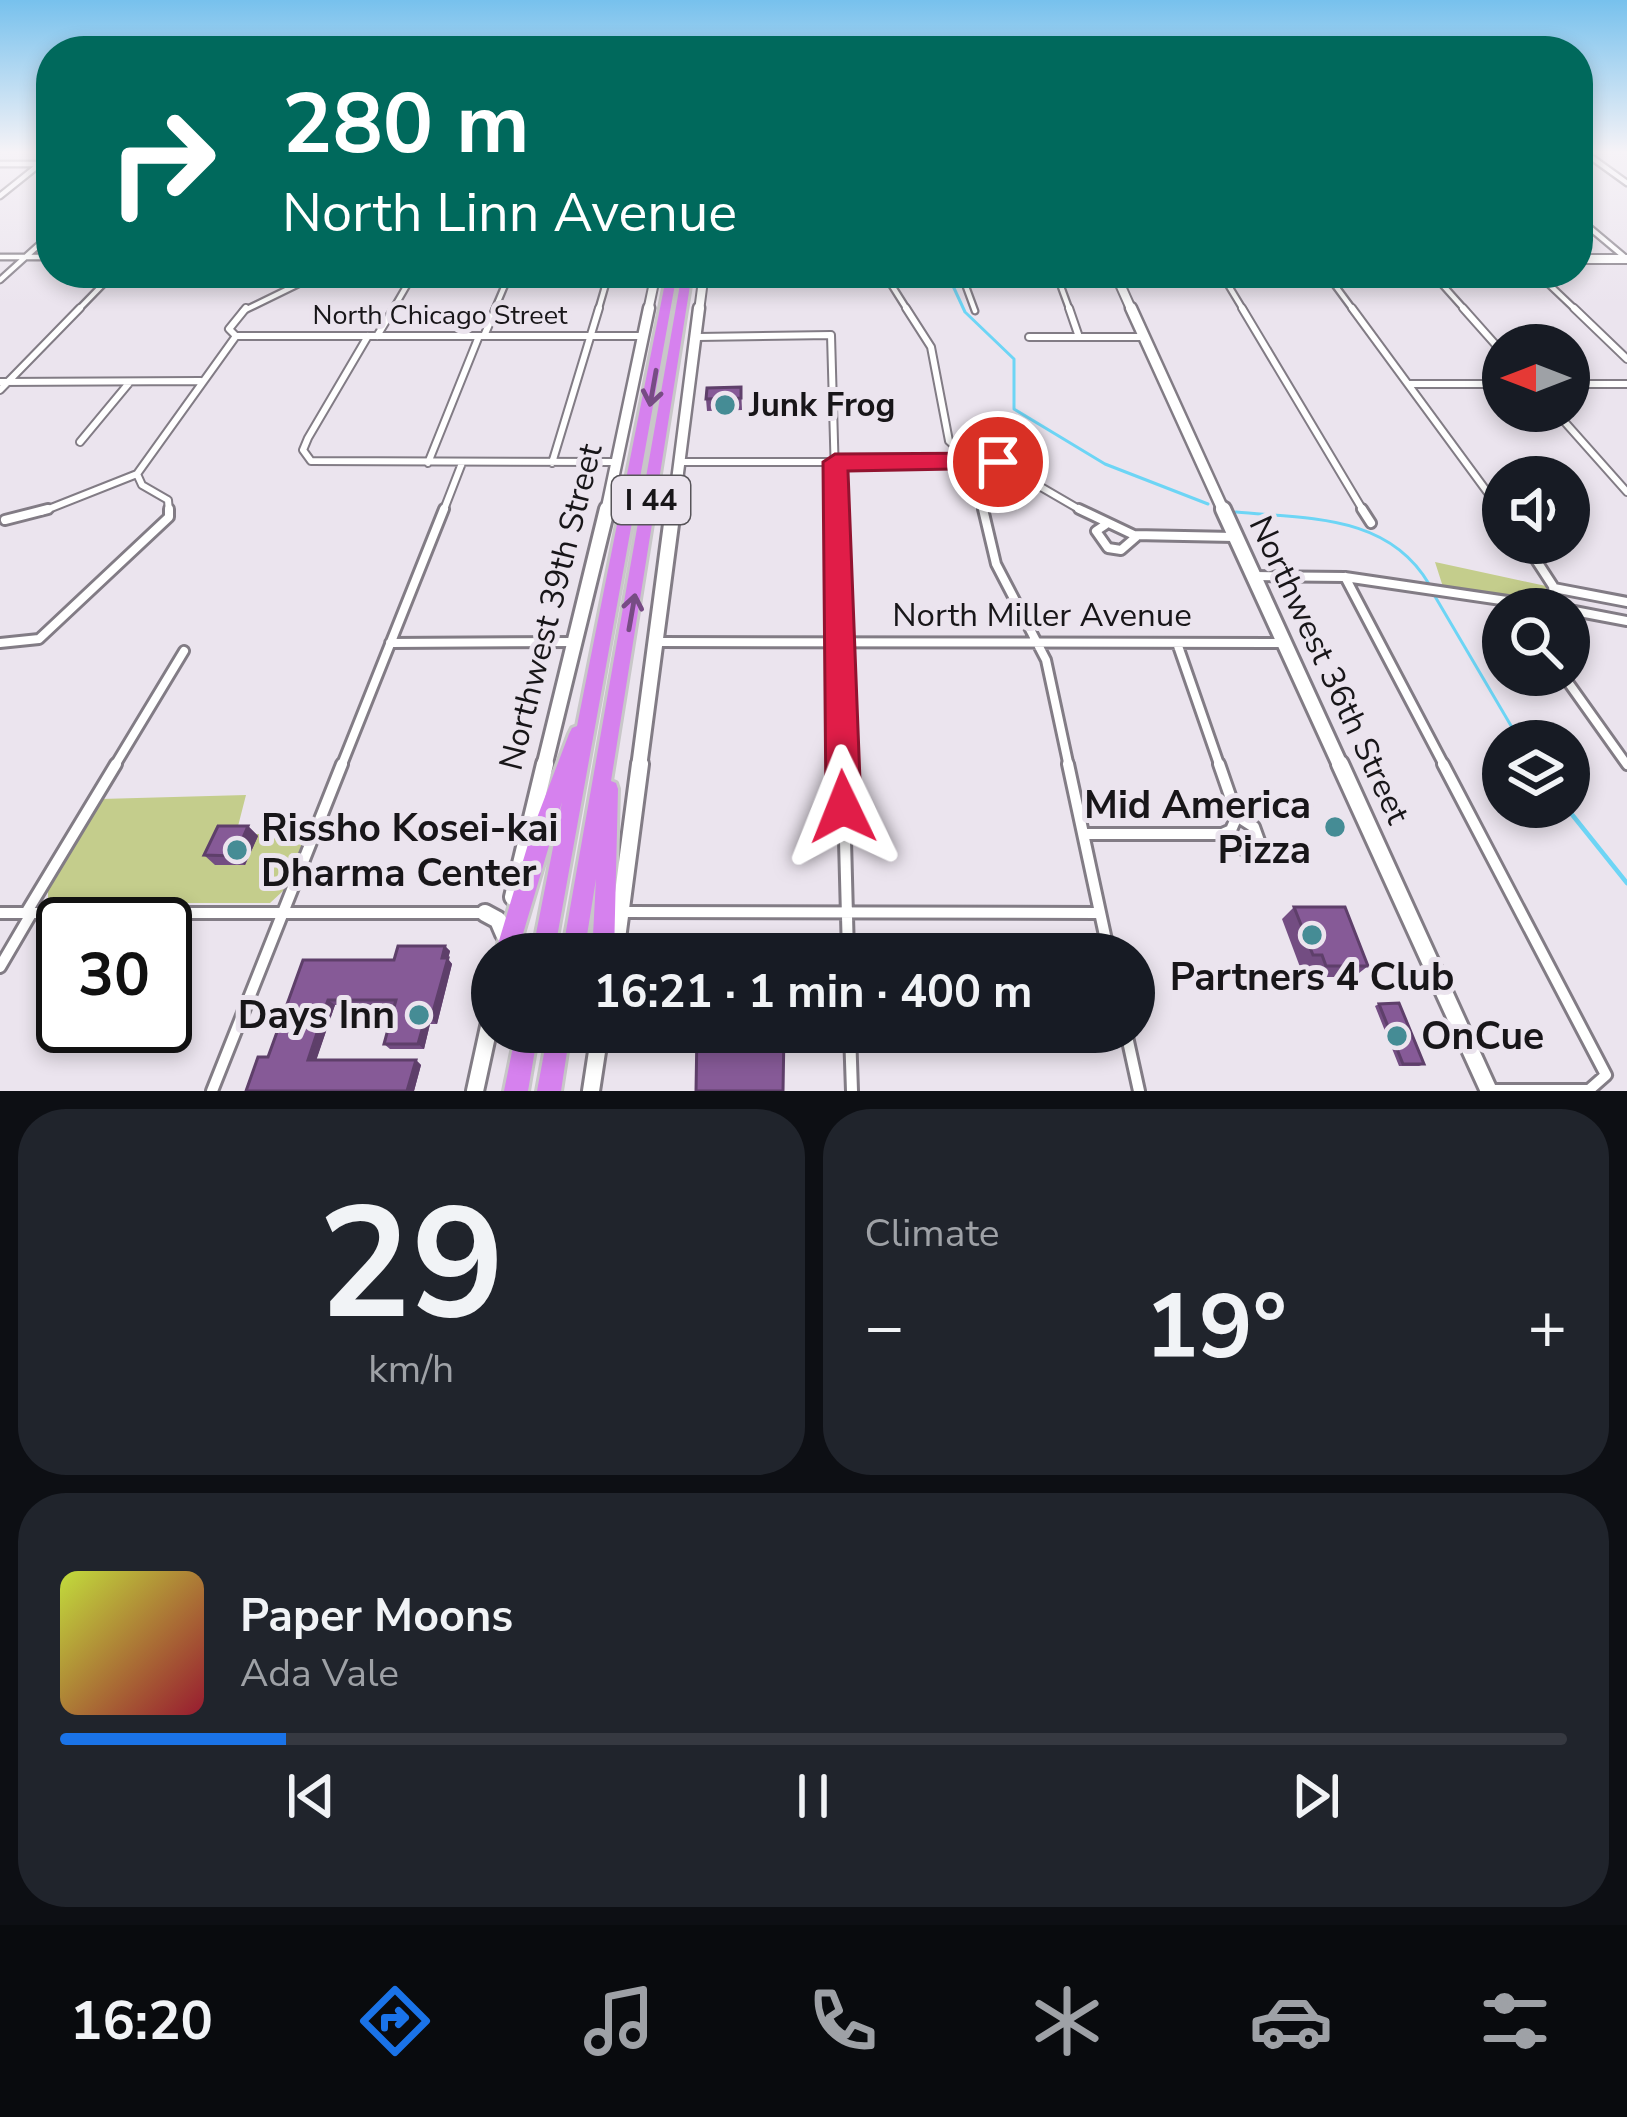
<!DOCTYPE html>
<html lang="en">
<head>
<meta charset="utf-8">
<style>
	:root { --surface:#171b24; --page:#20242c; --text:#f1f3f6; --muted:#9ea1a6; --line:#363941; --accent:#1a73e8 }
	body { margin:0; font-family:"Nunito Sans",sans-serif; background:var(--page); color:var(--text); height:100vh; display:flex; flex-direction:column; font-size:45px; white-space:nowrap }
	* { box-sizing:border-box; margin:0 }
	p { font-size:39px; color:var(--muted) }
	.icon { flex:none; width:66px; height:66px; fill:none; stroke:currentColor; stroke-width:2; stroke-linecap:round; stroke-linejoin:round }
	.map { position:relative; height:1091px; overflow:hidden }
	.panel { display:flex; flex-direction:column; gap:18px; padding:18px; background:#0d0f14; flex:1 }
	.panel>* { flex:none }
	.top-card { position:absolute; left:36px; top:36px; width:1557px; height:252px; border-radius:48px; box-shadow:0 6px 18px #0003; background:#00695c; color:#fff; overflow:hidden }
	.needle { width:78px; rotate:270deg }
	.controls { position:absolute; left:1482px; top:324px; display:grid; gap:24px }
	.controls a { display:grid; place-items:center; width:108px; height:108px; border-radius:50%; background:var(--surface); box-shadow:0 6px 18px #0003; font-size:60px }
	.speed { position:absolute; left:36px; top:897px; display:flex; gap:24px; font-size:60px; font-weight:700; text-align:center }
	.speed>* { display:grid; place-content:center; width:156px; height:156px; border-radius:50%; background:var(--surface); box-shadow:0 6px 18px #0003; line-height:1 }
	.speed .limit { border:6px solid #111; border-radius:18px; background:#fff; color:#111 }
	.pin { position:absolute; display:grid; place-items:center; width:102px; height:102px; color:#fff; margin:-51px; border:6px solid #fff; border-radius:50%; box-shadow:0 3px 12px #0007 }
	.me { position:absolute; width:132px; margin:-66px; rotate:358deg; stroke-linejoin:round; filter:drop-shadow(0 0 9px #0008) }
	.turn { display:flex; align-items:center; gap:42px; height:252px; padding:0 48px; font-size:54px }
	.turn .icon { width:156px; height:156px; stroke-width:2.5 }
	.turn b { display:block; font-size:84px; line-height:102px }
	.big { font-size:90px; font-weight:700; line-height:1.1 }
	.panel .widget { flex:1; display:flex; flex-direction:column; justify-content:center; gap:18px; min-width:0; padding:0 42px; border-radius:48px; background:var(--page) }
	.panel .dial { align-items:center; gap:0 }
	.dial b { font-size:156px; line-height:1 }
	.song { display:flex; align-items:center; gap:36px }
	.cover { width:144px; height:144px; border-radius:18px; background:linear-gradient(135deg,hsl(70 70% 55%),hsl(350 70% 35%)) }
	.played { height:12px; border-radius:6px; background:linear-gradient(90deg,var(--accent) 15%,var(--line) 15%) }
	.keys { display:flex; justify-content:space-around; direction:ltr }
	.heat { display:flex; justify-content:space-between; align-items:center; font-size:66px; direction:ltr }
	.panel .tiles { flex:1; display:grid; gap:18px; grid-template-columns:1fr 1fr }
	.widget:last-child { grid-column:span 2 }
	.trip { position:absolute; left:471px; top:933px; width:684px; height:120px; border-radius:60px; background:var(--surface); box-shadow:0 6px 18px #0003; font-weight:700; line-height:120px; text-align:center }
	.tab-bar { display:flex; height:192px; justify-content:space-around; align-items:center; background:#090b0e; color:var(--muted) }
	.tab-bar .icon { width:84px; height:84px }
	.tab-bar .current { color:var(--accent) }
	.tab-bar b { font-size:54px; color:var(--text) }
	.map>svg:first-child { display:block }
	.green { fill:#c4cd8c }
	.lines { fill:none; stroke-linecap:round; stroke-linejoin:round }
	.stream-far1 { stroke:#6dd5f5; stroke-width:3 }
	.stream { stroke:#6dd5f5; stroke-width:4.5 }
	.street-far3-casing { stroke:#827c85; stroke-width:9 }
	.street-far2-casing { stroke:#827c85; stroke-width:10 }
	.street-far1-casing { stroke:#827c85; stroke-width:14 }
	.street-casing { stroke:#827c85; stroke-width:16 }
	.secondary-far3-casing { stroke:#827c85; stroke-width:12 }
	.secondary-far2-casing { stroke:#827c85; stroke-width:15 }
	.secondary-far1-casing { stroke:#827c85; stroke-width:20 }
	.secondary-casing { stroke:#827c85; stroke-width:22 }
	.highway-casing { stroke:#c8c7c8; stroke-width:6 }
	.street-far3 { stroke:#fff; stroke-width:4.5 }
	.street-far2 { stroke:#fff; stroke-width:6 }
	.street-far1 { stroke:#fff; stroke-width:8 }
	.street { stroke:#fff; stroke-width:10 }
	.secondary-far3 { stroke:#fff; stroke-width:8 }
	.secondary-far2 { stroke:#fff; stroke-width:10 }
	.secondary-far1 { stroke:#fff; stroke-width:14 }
	.secondary { stroke:#fff; stroke-width:16 }
	.highway { fill:#d681ee; fill-rule:evenodd }
	.wall { fill:#734d82 }
	.shaded-wall { fill:#5e3f6a }
	.building { fill:#865a97; stroke:#5e3f6a; stroke-width:3 }
	.oneway { stroke:#774c84 }
	.route { fill:#e11d48; stroke:#92132f; stroke-width:3 }
	.poi-dot { fill:#458c95; stroke:#ebe4ee; stroke-width:4.5 }
	.labels { text-anchor:middle; dominant-baseline:central; stroke-width:10; stroke-linejoin:round; paint-order:stroke }
	.far-street-label { font-size:27px; fill:#181619; stroke:#ebe4ee }
	.shield { fill:#ebe4ee; stroke:#575459; stroke-width:3 }
	.shield-label { font-size:30px; font-weight:bold; fill:#181619 }
	.poi-label { font-size:33px; font-weight:bold; fill:#181619; stroke:#ebe4ee; text-anchor:start }
	.street-label { font-size:33px; fill:#181619; stroke:#ebe4ee }
	.near-poi-label { font-size:39px; font-weight:bold; fill:#181619; stroke:#ebe4ee; text-anchor:end }
</style>
</head>
<body>
<div class="map">
<svg width="1627" height="1091" viewBox="0 0 1627 1091">
	<rect width="100%" height="100%" fill="#ebe4ee"/>
	<path class="green" d="M1435,562l111,24 1,11 -9,5 -95,-15z
		M246,795l-10,39h53l7,-12h15l-28,69 -13,12h-222v-13l53,-91z"/>
	<g class="lines">
		<path class="stream-far1" d="M947,273l18,39 49,47v50l91,55 103,40
			M1236,512c72,7 152,2 193,72
			M1433,593l87,148"/>
		<path class="stream" d="M1566,807l61,76"/>
		<defs>
			<path id="street-far3" d="M1584,152l43,31
				M0,164h51
				M0,196l40,-32
				M1578,218l49,41
				M0,257h51
				M961,273l14,38
				M1056,273l14,38
				M1221,273l23,38
				M1326,273l28,38
				M1432,273l34,38
				M1537,273l40,38
				M0,280l51,-46
				M891,284l17,27
				M77,311l37,-38
				M243,311l78,-38
				M392,311l22,-38
				M494,311l16,-38
				M598,311l11,-38"/>
			<path id="street-far2" d="M906,308l25,39 18,94 23,20 12,51
				M1069,308l10,29
				M1242,308l122,204
				M1352,308l150,204
				M1463,308l40,45
				M1574,308l53,51
				M236,336h408
				M368,336l-60,102 -5,12 8,11 305,1
				M377,336l17,-28
				M484,336l12,-28
				M698,337l133,-2 5,177
				M1029,337h115
				M0,382l201,-1
				M1409,384h94
				M1569,384h58
				M0,390l80,-82
				M1555,411l72,81
				M80,442l49,-59
				M683,462h315l86,50
				M428,463l51,-127
				M552,463l47,-155
				M41,512l96,-38
				M169,512l-1,-12 -26,-15 -5,-11 99,-138 -7,-7 17,-21
				M443,512l19,-49"/>
			<path id="street-far1" d="M836,509l7,258
				M983,509l13,55 50,96 23,107
				M1079,509l55,26 100,2
				M1362,509l9,14
				M1500,509l3,4
				M5,520l43,-11
				M1105,525l-9,6 12,17 13,2 15,-13
				M1525,543l28,43 2,23
				M1254,576l91,1 217,32
				M1345,577l100,190
				M1554,588l73,14
				M1569,610l58,11
				M657,642l625,1
				M0,643l39,-4 130,-122v-8
				M390,643l185,-1
				M1177,643l43,124
				M1563,675l64,90
				M114,767l70,-116
				M341,767l103,-258"/>
			<path id="street" d="M843,764l5,190
				M1068,764l41,190
				M1219,764l18,52 17,11 5,14 -16,8 -21,-15
				M1443,764l163,311 -17,15h-101
				M1084,834h138
				M1222,834l9,-4 6,-14
				M622,912l478,1
				M0,913h484
				M26,913l90,-149
				M0,967l31,-53
				M850,1032l2,59
				M1126,1032l13,59
				M212,1091l130,-327"/>
			<path id="secondary-far3" d="M1578,259h49
				M1115,273l17,38
				M648,311l8,-38
				M699,311l5,-38"/>
			<path id="secondary-far2" d="M1131,308l93,204
				M606,512l43,-204
				M673,512l26,-204"/>
			<path id="secondary-far1" d="M1223,509l118,258
				M544,767l63,-258
				M639,767l34,-258"/>
			<path id="secondary" d="M1340,764l149,327
				M513,897l32,-133
				M485,913l13,7 6,14
				M615,954l25,-190
				M475,1091l17,-78
				M591,1091l9,-59"/>
			<path id="highway" d="M667,273h10l-123,681h-22l30,-152 -45,152h-22l37,-123 37,-97 3,-6 5,-2z
				M682,273h10l-81,508 5,2 2,6 -4,165h-22l4,-75 -12,75h-22z
				M516,1032h22l-10,59h-24z
				M548,1032h22l-9,59h-24z"/>
		</defs>
		<use href="#street-far3" class="street-far3-casing"/>
		<use href="#street-far2" class="street-far2-casing"/>
		<use href="#street-far1" class="street-far1-casing"/>
		<use href="#street" class="street-casing"/>
		<use href="#secondary-far3" class="secondary-far3-casing"/>
		<use href="#secondary-far2" class="secondary-far2-casing"/>
		<use href="#secondary-far1" class="secondary-far1-casing"/>
		<use href="#secondary" class="secondary-casing"/>
		<use href="#highway" class="highway-casing"/>
		<use href="#street-far3" class="street-far3"/>
		<use href="#street-far2" class="street-far2"/>
		<use href="#street-far1" class="street-far1"/>
		<use href="#street" class="street"/>
		<use href="#secondary-far3" class="secondary-far3"/>
		<use href="#secondary-far2" class="secondary-far2"/>
		<use href="#secondary-far1" class="secondary-far1"/>
		<use href="#secondary" class="secondary"/>
		<use href="#highway" class="highway"/>
	</g>
	<path class="wall" d="M1334,273h54l-4,7h-45z
		M741,387l1,23 -35,1 -1,-12z
		M248,826l10,10 -13,29h-30l-11,-10z
		M1294,907l74,59 -14,11h-42l-3,-10h-9l-18,-48z
		M398,946h47l5,5 -2,8 4,5 -15,60h-7l-6,25h-34l-6,-5 11,-39h-60l-19,55h100l5,5 -7,26h-168l12,-34h10l35,-97h91z
		M1379,1004l45,60 -5,2h-20l-24,-60z"/>
	<path class="shaded-wall" d="M248,826l10,10 -13,29 -10,-9z
		M445,946l5,5 -2,8 4,5 -15,60 -6,-5z
		M328,1000l7,5 -20,59 -7,-4z
		M425,1019l5,5 -6,25 -6,-5z
		M416,1060l5,5 -7,26h-7z"/>
	<path class="building" d="M741,387v11l-35,1 1,-11z
		M218,826h30l-13,30 -31,-1z
		M1294,907h51l23,59h-42l-4,-11h-9z
		M398,946h47l-3,12h6l-17,61h-6l-7,25h-34l12,-44h-68l-20,60h108l-9,31h-161l12,-34h10l35,-97h91z
		M1399,1003l25,61h-21l-24,-60z
		M697,1032h87l-1,59h-87z"/>
	<defs><path id="oneway-shaft" d="M-6 0H5M1.5-3L5.5 0L1.5 3" fill="none" stroke-width="1.6" stroke-linecap="round" stroke-linejoin="round" transform="scale(3)"/></defs>
	<g class="oneway">
		<use href="#oneway-shaft" transform="translate(653 388) rotate(100)"/>
		<use href="#oneway-shaft" transform="translate(632 612) rotate(-80)"/>
	</g>
	<linearGradient id="sky" x2="0" y2="1"><stop stop-color="#77c1ed"/><stop offset="0.5" stop-color="#f6f3f7"/><stop offset="1" stop-color="#f6f3f7" stop-opacity="0"/></linearGradient>
	<rect width="1627" height="304" fill="url(#sky)"/>
	<path class="route" d="M998,453l8,3v12l-158,3 13,336 -5,11 -13,5 -12,-5 -5,-11 -3,-345 12,-8z"/>
	<g class="poi-dot">
		<circle cx="725" cy="405" r="12"/>
		<circle cx="1335" cy="827" r="12"/>
		<circle cx="237" cy="850" r="12"/>
		<circle cx="1312" cy="935" r="12"/>
		<circle cx="419" cy="1015" r="12"/>
		<circle cx="1397" cy="1036" r="12"/>
	</g>
	<g class="labels">
		<g class="far-street-label">
			<text x="440" y="315">North Chicago Street</text>
		</g>
		<rect class="shield" x="612" y="476" width="78" height="48" rx="9"/>
		<g class="shield-label">
			<text x="651" y="500">I 44</text>
		</g>
		<g class="poi-label">
			<text x="749" y="405">Junk Frog</text>
		</g>
		<g class="street-label">
			<text transform="translate(551 607) rotate(-76)">Northwest 39th Street</text>
			<text x="1042" y="615">North Miller Avenue</text>
			<text transform="translate(1329 670) rotate(65)">Northwest 36th Street</text>
		</g>
		<g class="near-poi-label">
			<text x="1311" y="805">Mid America<tspan x="1311" dy="45">Pizza</tspan></text>
			<text x="261" y="828" text-anchor="start">Rissho Kosei-kai<tspan x="261" dy="45">Dharma Center</tspan></text>
			<text x="1312" y="977" text-anchor="middle">Partners 4 Club</text>
			<text x="395" y="1015">Days Inn</text>
			<text x="1421" y="1036" text-anchor="start">OnCue</text>
		</g>
	</g>
</svg>
<div class="controls">
<a><svg class="needle" viewBox="-14 -14 28 28"><path d="M0-13l5 13h-10z" fill="#e53935"/><path d="M0 13l5-13h-10z" fill="#9ea1a6"/></svg></a>
<a><svg class="icon" aria-label="sound" viewBox="0 0 24 24"><path d="M4 9h4l5-4v14l-5-4H4zM17 9q2 3 0 6"/></svg></a>
<a><svg class="icon" aria-label="search" viewBox="0 0 24 24"><circle cx="10" cy="10" r="6"/><path d="M15 15l6 6"/></svg></a>
<a><svg class="icon" aria-label="layers" viewBox="0 0 24 24"><path d="M12 4l9 5-9 5-9-5zM3 14l9 5 9-5"/></svg></a>
</div>
<div class="speed"><div class="limit">30</div></div>
<div class="pin" style="left:998px;top:462px;background:#d93025"><svg class="icon" aria-label="arrive" viewBox="0 0 24 24"><path d="M6 21V4h12l-3 4 3 4H6"/></svg></div>
<svg class="me" style="left:843px;top:807px" viewBox="-20 -20 40 40"><path d="M0-17L14 15 0 8-14 15z" fill="#e11d48" stroke="#fff" stroke-width="4"/></svg>
<div class="trip">16:21 · 1 min · 400 m</div>
<div class="top-card">
<div class="turn"><svg class="icon" aria-label="right" viewBox="0 0 24 24"><path d="M7 20v-9h11M14 6l5 5-5 5"/></svg><div><b>280 m</b>North Linn Avenue</div></div>
</div>
</div>
<section class="panel">
<div class="tiles">
<div class="widget dial"><b>29</b><p>km/h</p></div>
<div class="widget"><p>Climate</p>
<div class="heat"><a>−</a><b class="big">19°</b><a>+</a></div>
</div>
<div class="widget">
<div class="song"><i class="cover"></i><div><b>Paper Moons</b><p>Ada Vale</p></div></div>
<div class="played"></div>
<div class="keys"><svg class="icon" aria-label="previous" viewBox="0 0 24 24"><path d="M18 5L8 12l10 7zM5 5v14"/></svg><svg class="icon" aria-label="pause" viewBox="0 0 24 24"><path d="M8 5v14M16 5v14"/></svg><svg class="icon" aria-label="next" viewBox="0 0 24 24"><path d="M6 5l10 7-10 7zM19 5v14"/></svg></div>
</div>
</div>
</section>
<nav class="tab-bar">
<b>16:20</b>
<svg class="icon current" aria-label="directions" viewBox="0 0 24 24"><path d="M12 3l9 9-9 9-9-9zM9 14v-3h6M13 9l2 2-2 2"/></svg>
<svg class="icon" aria-label="music" viewBox="0 0 24 24"><path d="M9 18V5l10-2v13"/><circle cx="6" cy="18" r="3"/><circle cx="16" cy="16" r="3"/></svg>
<svg class="icon" aria-label="phone" viewBox="0 0 24 24"><path d="M5 4h4l2 5-3 2q2 4 5 5l2-3 5 2v4C11 20 4 13 5 4z"/></svg>
<svg class="icon" aria-label="climate" viewBox="0 0 24 24"><path d="M12 3v18M4 7l16 10M4 17L20 7"/></svg>
<svg class="icon" aria-label="car" viewBox="0 0 24 24"><path d="M5 17H2v-5l4-1 3-4h7l3 4 3 1v5h-3M9 17h6M6 11h13"/><circle cx="7" cy="17" r="2"/><circle cx="17" cy="17" r="2"/></svg>
<svg class="icon" aria-label="filters" viewBox="0 0 24 24"><path d="M4 7h16M4 17h16"/><circle cx="9" cy="7" r="2"/><circle cx="15" cy="17" r="2"/></svg>
</nav>
</body>
</html>
